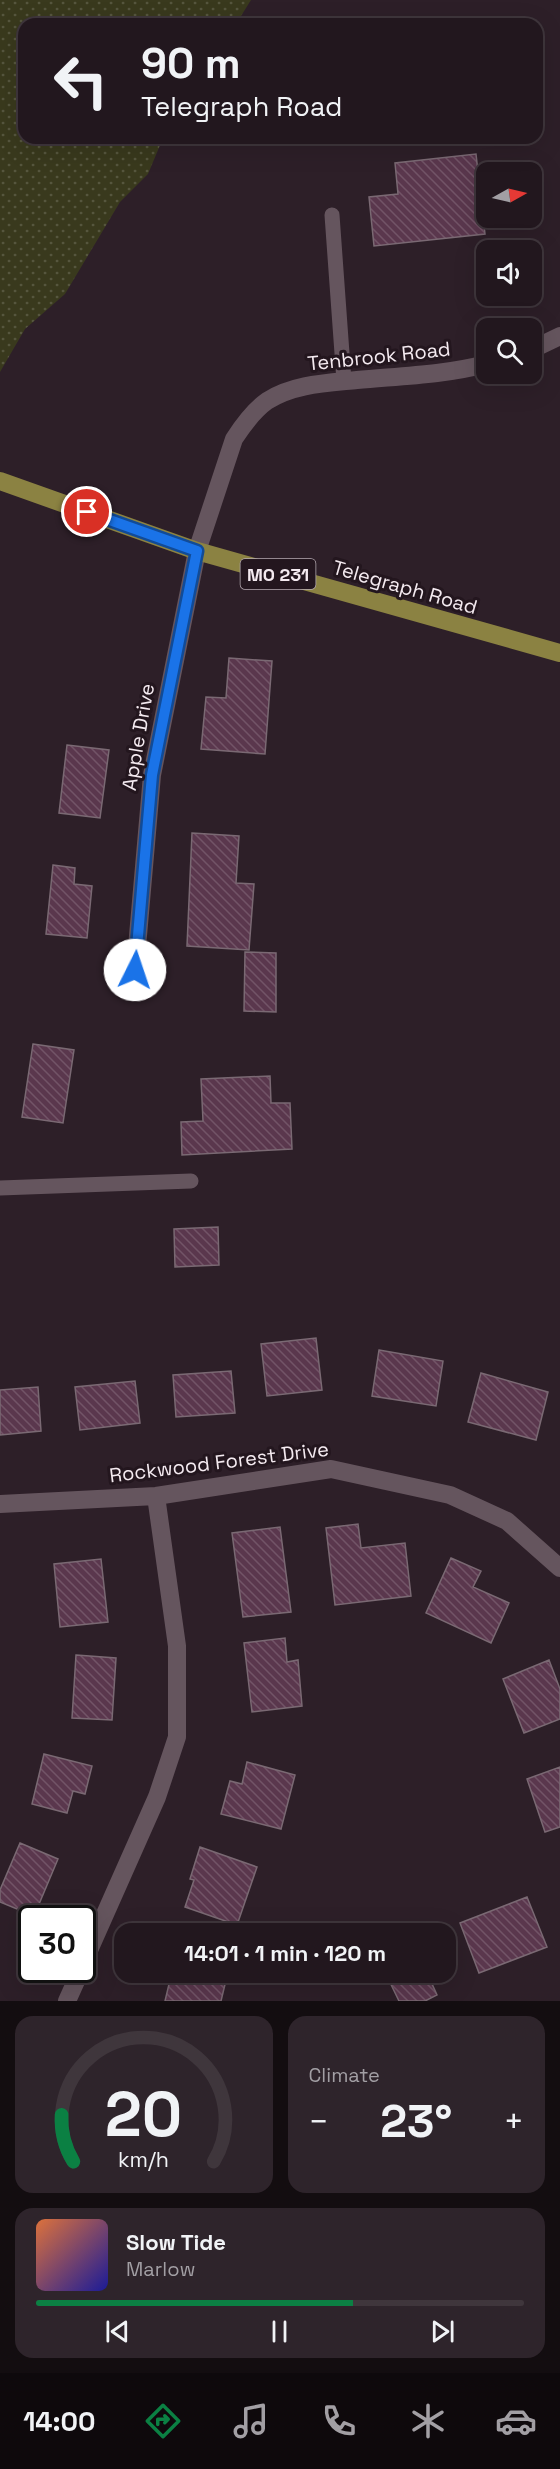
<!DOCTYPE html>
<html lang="en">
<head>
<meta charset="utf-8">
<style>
	:root { --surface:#22171e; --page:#2e242b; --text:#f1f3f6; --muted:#a29fa4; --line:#3f363c; --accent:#0b8043 }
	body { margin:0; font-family:"Space Grotesk",sans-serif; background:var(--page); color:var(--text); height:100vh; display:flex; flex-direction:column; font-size:22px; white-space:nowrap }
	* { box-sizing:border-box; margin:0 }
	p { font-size:20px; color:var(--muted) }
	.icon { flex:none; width:33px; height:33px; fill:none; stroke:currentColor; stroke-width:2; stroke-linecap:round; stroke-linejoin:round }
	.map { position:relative; height:2001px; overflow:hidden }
	.panel { display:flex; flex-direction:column; gap:15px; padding:15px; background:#130d10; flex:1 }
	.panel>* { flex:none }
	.banner { position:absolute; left:18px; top:18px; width:525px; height:126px; border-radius:18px; box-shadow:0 6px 24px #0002,0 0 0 2px var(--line); background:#22171e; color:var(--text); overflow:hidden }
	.needle { width:39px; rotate:82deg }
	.controls { position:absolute; left:476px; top:162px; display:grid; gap:12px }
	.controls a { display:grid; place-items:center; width:66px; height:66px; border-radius:12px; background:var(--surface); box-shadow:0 6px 24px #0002,0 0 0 2px var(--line); font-size:30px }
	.speed { position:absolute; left:18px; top:1905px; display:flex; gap:12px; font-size:30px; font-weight:700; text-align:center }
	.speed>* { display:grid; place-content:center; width:78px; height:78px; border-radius:50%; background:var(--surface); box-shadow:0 6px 24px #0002,0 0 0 2px var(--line); line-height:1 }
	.speed .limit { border:3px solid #111; border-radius:9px; background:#fff; color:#111 }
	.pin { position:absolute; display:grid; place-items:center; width:51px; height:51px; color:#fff; margin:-26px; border:3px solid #fff; border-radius:50%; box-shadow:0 2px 6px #0007 }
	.me { position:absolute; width:66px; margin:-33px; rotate:4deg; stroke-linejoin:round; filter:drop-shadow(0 0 4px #0008) }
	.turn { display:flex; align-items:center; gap:21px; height:126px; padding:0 24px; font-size:27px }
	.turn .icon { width:78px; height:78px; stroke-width:2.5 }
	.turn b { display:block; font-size:42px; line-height:51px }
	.big { font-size:45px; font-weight:600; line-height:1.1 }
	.panel .card { flex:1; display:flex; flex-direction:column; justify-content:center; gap:9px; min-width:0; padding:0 21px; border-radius:18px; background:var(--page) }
	.panel .dial { align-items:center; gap:0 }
	.dial svg { height:156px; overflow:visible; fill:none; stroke:var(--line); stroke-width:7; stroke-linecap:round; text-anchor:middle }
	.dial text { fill:var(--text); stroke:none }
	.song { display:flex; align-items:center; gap:18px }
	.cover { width:72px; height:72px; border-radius:9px; background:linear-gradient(135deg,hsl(20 70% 55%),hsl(240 70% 35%)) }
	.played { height:6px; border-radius:3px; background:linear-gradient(90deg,var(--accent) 65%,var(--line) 65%) }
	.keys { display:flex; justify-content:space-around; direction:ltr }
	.heat { display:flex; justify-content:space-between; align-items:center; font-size:33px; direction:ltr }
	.panel .tiles { flex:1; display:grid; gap:15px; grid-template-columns:1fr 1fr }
	.card:last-child { grid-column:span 2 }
	.trip { position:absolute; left:114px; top:1923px; width:342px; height:60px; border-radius:18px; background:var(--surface); box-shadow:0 6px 24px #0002,0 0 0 2px var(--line); font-weight:600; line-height:60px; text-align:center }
	.tab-bar { display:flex; height:96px; justify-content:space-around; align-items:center; background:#0e090c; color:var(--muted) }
	.tab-bar .icon { width:42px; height:42px }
	.tab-bar .on { color:var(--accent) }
	.tab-bar b { font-size:27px; color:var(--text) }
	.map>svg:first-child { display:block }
	.grass { fill:url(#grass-dots) }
	.building { fill:url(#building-back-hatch); stroke:#7a6973; stroke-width:1.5 }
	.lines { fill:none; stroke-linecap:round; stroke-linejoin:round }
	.lane { stroke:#65555e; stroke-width:15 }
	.street { stroke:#65555e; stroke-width:18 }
	.secondary { stroke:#65555e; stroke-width:18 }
	.primary { stroke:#8b8242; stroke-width:18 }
	.route-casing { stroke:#114b97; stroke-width:15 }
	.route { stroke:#1a73e8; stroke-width:10 }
	.labels { text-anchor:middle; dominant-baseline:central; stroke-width:6; stroke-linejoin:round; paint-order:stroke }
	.shield { fill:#23161e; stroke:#b5aab1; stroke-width:1.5 }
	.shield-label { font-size:18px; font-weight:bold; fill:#f4eaf0 }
	.street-label { font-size:20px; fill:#f4eaf0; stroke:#23161e }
</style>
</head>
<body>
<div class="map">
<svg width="560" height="2001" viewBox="0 0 560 2001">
	<defs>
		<pattern id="grass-dots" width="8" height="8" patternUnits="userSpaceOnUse" patternTransform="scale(1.5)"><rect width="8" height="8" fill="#39391d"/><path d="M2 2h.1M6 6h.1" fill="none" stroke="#56563e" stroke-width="1.8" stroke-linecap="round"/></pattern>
		<pattern id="building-back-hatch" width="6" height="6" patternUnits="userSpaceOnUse" patternTransform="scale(1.5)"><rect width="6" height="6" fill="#5a374d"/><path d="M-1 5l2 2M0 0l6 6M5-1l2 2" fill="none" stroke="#725467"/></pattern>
	</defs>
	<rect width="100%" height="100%" fill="#2d1f28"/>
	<path class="grass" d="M0,0h251l-15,24h-212v114h139l-15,36 -28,28 -55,92 -40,35 -25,43z"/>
	<path class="building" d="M476,154l9,80 -111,12 -5,-49 29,-3 -3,-31z
		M229,658l43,3 -7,93 -64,-5 5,-52 20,1z
		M67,745l42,5 -9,68 -41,-5z
		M192,833l47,3 -3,47 18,1 -5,66 -62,-4z
		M53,865l22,3 -1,16 18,2 -5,52 -41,-4z
		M245,952l31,1v59l-32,-1z
		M33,1044l41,6 -11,73 -41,-6z
		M270,1076l1,27h19l2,46 -110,6 -1,-33 22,-1 -2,-42z
		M218,1227l1,38 -44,2 -1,-38z
		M316,1338l6,52 -55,6 -6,-52z
		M379,1350l64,11 -7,45 -64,-10z
		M231,1371l4,42 -59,4 -3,-42z
		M481,1373l67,19 -12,48 -68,-18z
		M135,1381l5,42 -60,7 -5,-43z
		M38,1387l3,44 -41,4v-45z
		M358,1524l3,24 44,-5 6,53 -76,9 -9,-77z
		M280,1527l11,85 -48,5 -11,-84z
		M451,1558l30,13 -8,16 36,16 -18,40 -65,-30z
		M101,1559l7,63 -48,5 -6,-63z
		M285,1638l2,24 11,-2 4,46 -50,6 -8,-69z
		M76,1655l40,3 -4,62 -40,-2z
		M549,1660l11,29v30l-36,14 -21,-54z
		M44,1754l48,12 -7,28 -12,-3 -6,22 -35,-9z
		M247,1762l48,13 -14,54 -60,-15 9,-33 12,3z
		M560,1767v60l-15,5 -18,-53z
		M20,1843l38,16 -24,57 -34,-14v-12z
		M200,1847l57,20 -20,58 -52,-18 9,-27 -4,-1z
		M527,1897l20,50 -68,26 -19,-50z
		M152,1972h76l-7,29h-56l5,-21 -18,-4z
		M385,1972h49l-6,3 9,20 -12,6h-26z"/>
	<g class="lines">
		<path class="lane" d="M332,215l12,166
			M0,1188l191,-7"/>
		<path class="street" d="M135,970l17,-195 45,-224
			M0,1504l156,-8 175,-27 119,26 57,26 53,47
			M82,1966l75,-169 20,-60v-91l-21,-150
			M67,2001l14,-31"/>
		<path class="secondary" d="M531,350l29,-14
			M197,551l37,-112c9,-14 19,-28 33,-38 26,-17 60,-18 90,-21 43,-4 87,-5 129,-16"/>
		<path class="primary" d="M0,481l197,70 363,102"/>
	</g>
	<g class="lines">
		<defs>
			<path id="route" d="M87,512l110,39 -45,224 -17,195"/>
		</defs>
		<use href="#route" class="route-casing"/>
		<use href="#route" class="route"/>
	</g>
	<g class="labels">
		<rect class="shield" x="240.5" y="559" width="75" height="30" rx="4.5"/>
		<g class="shield-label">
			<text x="278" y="574">MO 231</text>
		</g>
		<g class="street-label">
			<text transform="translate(379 356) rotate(-6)">Tenbrook Road</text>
			<text transform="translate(405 587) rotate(16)">Telegraph Road</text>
			<text transform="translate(138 737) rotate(-80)">Apple Drive</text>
			<text transform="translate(219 1462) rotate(-7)">Rockwood Forest Drive</text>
		</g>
	</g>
</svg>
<div class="controls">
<a><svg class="needle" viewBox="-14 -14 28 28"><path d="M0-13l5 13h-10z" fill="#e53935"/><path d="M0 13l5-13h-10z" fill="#a29fa4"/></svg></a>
<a><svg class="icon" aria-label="sound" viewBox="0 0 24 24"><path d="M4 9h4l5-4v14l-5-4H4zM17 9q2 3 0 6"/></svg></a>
<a><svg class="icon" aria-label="search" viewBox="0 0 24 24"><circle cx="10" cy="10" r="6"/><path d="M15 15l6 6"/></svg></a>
</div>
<div class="speed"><div class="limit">30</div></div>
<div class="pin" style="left:87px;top:512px;background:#d93025"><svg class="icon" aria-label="arrive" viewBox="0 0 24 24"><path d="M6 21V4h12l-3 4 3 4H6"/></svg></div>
<svg class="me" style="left:135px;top:970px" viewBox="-20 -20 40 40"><circle r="19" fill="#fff"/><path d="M0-13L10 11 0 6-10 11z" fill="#1a73e8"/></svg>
<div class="trip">14:01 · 1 min · 120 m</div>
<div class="banner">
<div class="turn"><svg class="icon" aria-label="left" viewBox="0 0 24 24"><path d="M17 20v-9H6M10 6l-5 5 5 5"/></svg><div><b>90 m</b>Telegraph Road</div></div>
</div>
</div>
<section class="panel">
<div class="tiles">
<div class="card dial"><svg viewBox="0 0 100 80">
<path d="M14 69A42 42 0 1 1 86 69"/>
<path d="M14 69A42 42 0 0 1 8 45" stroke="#0b8043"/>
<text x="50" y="56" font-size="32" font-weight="700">20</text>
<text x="50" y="72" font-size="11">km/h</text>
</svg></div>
<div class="card"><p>Climate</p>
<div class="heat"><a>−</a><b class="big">23°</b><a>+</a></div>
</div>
<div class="card">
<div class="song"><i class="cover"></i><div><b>Slow Tide</b><p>Marlow</p></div></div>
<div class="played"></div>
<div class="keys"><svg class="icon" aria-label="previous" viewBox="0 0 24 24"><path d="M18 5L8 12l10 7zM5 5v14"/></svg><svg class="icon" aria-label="pause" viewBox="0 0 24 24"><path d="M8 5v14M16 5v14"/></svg><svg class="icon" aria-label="next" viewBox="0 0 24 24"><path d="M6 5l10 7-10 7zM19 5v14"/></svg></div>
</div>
</div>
</section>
<nav class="tab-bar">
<b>14:00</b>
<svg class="icon on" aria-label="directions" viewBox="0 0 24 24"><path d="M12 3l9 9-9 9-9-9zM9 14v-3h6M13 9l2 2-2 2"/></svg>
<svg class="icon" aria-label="music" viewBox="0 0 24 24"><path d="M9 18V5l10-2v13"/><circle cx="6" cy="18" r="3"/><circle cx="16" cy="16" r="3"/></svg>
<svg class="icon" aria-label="phone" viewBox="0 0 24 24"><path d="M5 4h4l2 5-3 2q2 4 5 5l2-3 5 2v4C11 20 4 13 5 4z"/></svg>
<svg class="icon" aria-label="climate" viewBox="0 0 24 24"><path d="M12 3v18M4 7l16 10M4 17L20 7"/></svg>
<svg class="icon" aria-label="car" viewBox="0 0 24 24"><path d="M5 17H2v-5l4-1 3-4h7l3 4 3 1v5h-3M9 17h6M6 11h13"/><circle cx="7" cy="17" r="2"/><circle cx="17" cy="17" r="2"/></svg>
</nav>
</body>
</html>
